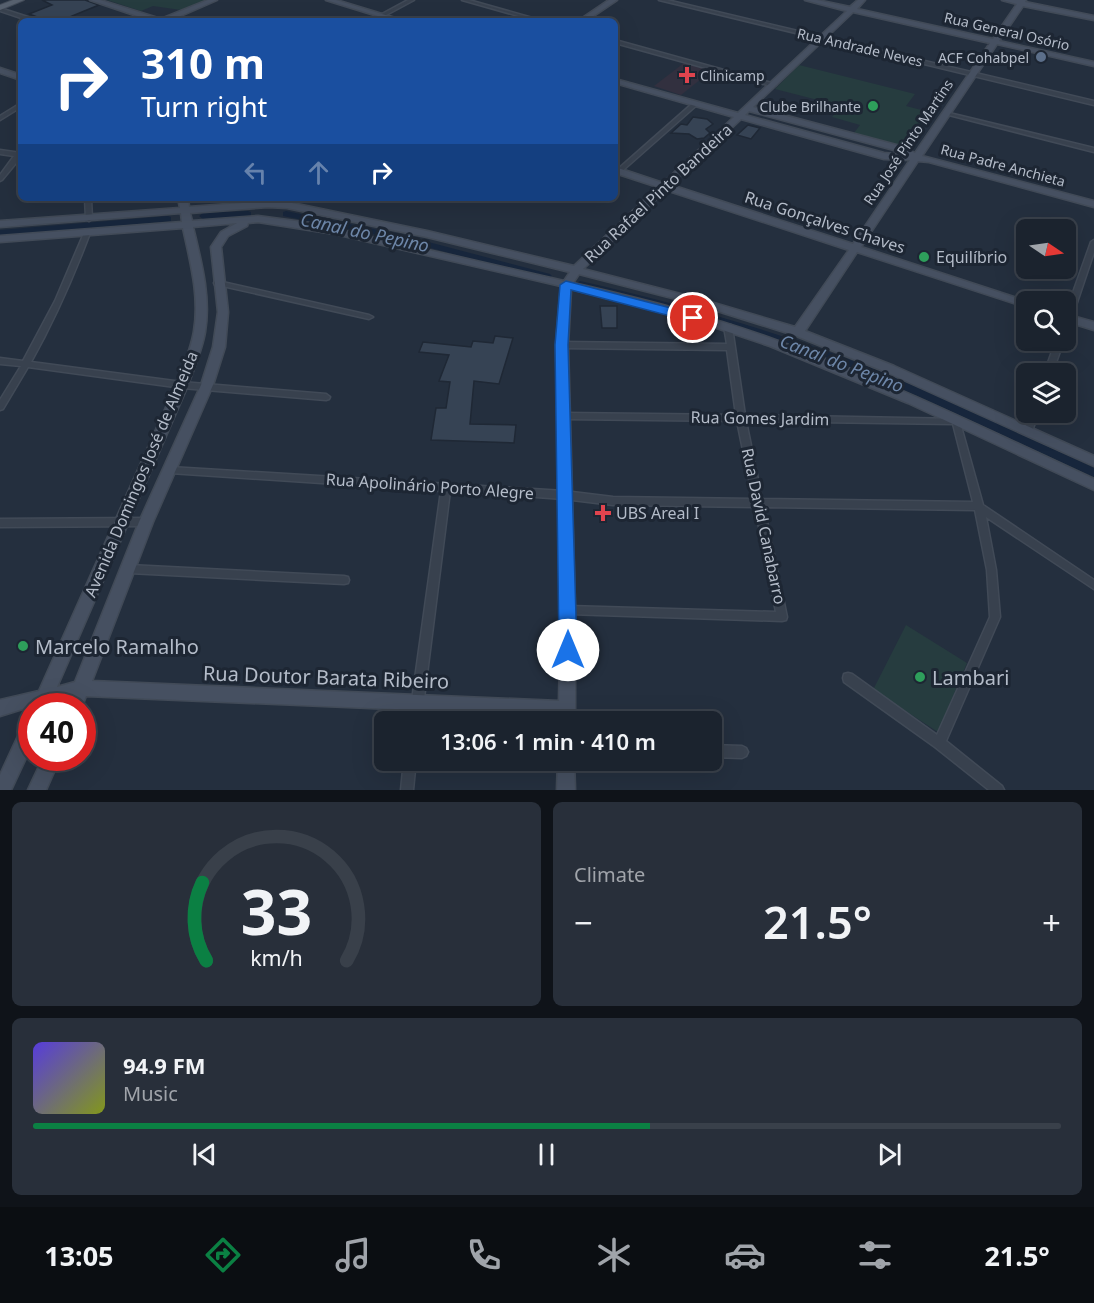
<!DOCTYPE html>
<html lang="en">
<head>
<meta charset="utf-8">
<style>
	:root { --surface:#1b232e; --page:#282f3a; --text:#f1f3f6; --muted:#a0a4aa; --line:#39404a; --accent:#0b8043 }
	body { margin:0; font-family:"Noto Sans",sans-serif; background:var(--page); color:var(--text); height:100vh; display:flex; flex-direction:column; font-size:22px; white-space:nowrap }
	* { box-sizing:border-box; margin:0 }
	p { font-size:20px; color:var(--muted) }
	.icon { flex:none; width:33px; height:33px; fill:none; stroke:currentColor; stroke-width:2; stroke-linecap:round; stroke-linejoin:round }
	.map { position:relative; height:790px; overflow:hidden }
	.side { display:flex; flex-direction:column; gap:12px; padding:12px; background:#0f1319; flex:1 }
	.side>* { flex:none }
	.top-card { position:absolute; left:18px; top:18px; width:600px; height:183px; border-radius:9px; box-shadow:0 6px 24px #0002,0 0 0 2px var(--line); background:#1a4fa0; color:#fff; overflow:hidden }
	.needle { width:39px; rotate:103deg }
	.controls { position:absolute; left:1016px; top:219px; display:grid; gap:12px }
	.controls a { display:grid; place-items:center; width:60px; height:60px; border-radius:9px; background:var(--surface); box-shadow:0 6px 24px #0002,0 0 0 2px var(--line); font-size:30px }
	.speed { position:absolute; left:18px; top:693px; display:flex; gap:12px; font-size:30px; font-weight:700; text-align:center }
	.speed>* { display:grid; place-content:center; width:78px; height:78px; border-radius:50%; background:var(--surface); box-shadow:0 6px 24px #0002,0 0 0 2px var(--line); line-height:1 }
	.speed .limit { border:9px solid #d22; background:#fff; color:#111 }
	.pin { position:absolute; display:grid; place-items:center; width:51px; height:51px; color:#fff; margin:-26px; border:3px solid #fff; border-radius:50%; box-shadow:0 2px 6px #0007 }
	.me { position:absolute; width:66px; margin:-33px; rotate:0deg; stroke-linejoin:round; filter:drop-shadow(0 0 4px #0008) }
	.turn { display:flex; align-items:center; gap:21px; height:126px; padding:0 24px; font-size:27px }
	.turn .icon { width:78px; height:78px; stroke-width:2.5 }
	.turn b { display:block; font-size:42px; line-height:51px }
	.lanes { display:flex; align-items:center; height:57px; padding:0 24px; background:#0003; justify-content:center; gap:30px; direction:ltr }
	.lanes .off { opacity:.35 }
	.big { font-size:45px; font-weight:600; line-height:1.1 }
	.side .widget { flex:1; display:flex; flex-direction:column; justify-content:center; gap:9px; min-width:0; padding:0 21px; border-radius:9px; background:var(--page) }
	.side .dial { align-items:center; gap:0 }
	.dial svg { height:156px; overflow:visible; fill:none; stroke:var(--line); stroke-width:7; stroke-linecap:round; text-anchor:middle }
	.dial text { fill:var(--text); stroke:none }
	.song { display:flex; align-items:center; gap:18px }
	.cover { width:72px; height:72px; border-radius:9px; background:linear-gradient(135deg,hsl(250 70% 55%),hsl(70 70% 35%)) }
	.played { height:6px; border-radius:3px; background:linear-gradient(90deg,var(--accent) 60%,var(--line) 60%) }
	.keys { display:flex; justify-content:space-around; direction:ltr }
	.heat { display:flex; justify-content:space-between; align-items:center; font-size:33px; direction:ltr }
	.side .tiles { flex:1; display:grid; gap:12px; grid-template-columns:1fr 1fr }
	.widget:last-child { grid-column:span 2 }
	.trip { position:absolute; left:374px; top:711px; width:348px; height:60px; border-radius:9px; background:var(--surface); box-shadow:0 6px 24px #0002,0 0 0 2px var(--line); font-weight:600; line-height:60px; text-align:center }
	.dock { display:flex; height:96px; justify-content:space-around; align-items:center; background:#0b0e12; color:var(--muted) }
	.dock .icon { width:42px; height:42px }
	.dock .active { color:var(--accent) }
	.dock b { font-size:27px; color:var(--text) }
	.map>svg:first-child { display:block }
	.medical { fill:#32303f }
	.green { fill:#263c3f }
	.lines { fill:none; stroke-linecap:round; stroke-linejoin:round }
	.canal { fill:#17263c; fill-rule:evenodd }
	.building { fill:#364354; stroke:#1f2835; stroke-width:1.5 }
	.street-casing { stroke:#414a57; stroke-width:3 }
	.secondary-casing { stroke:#414a57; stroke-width:3 }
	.primary-casing { stroke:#414a57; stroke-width:2 }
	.street { fill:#38414e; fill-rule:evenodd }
	.secondary { fill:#465061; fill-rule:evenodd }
	.primary { fill:#56606e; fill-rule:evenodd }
	.route { fill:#1a73e8; stroke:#114b97; stroke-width:1.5 }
	.service-dot { fill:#5c6f8a; stroke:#1d2633; stroke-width:2 }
	.health-dot { fill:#e0444e; stroke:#1d2633; stroke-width:2 }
	.leisure-dot { fill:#2e9e5b; stroke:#1d2633; stroke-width:2 }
	.labels { text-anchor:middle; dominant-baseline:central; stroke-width:6; stroke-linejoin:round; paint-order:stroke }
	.far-street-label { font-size:14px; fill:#b4bcc9; stroke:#1d2633 }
	.far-poi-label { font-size:14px; fill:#b4bcc9; stroke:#1d2633; text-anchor:end }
	.street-label { font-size:16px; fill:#b4bcc9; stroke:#1d2633 }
	.poi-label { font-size:16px; fill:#b4bcc9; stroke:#1d2633; text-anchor:start }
	.water-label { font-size:18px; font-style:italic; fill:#6d86a8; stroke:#1d2633 }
	.near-poi-label { font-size:20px; fill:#b4bcc9; stroke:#1d2633; text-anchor:start }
	.near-street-label { font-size:20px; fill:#b4bcc9; stroke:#1d2633 }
</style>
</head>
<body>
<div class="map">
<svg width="1094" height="790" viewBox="0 0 1094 790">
	<rect width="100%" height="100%" fill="#242f3e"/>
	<path class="medical" d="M684,63l27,8 -30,24 -27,-9z"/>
	<path class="green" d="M107,0h98l-24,10 -28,-4 -12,5z
		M799,65l116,29 -9,12 27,7 -25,35 -54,-15 6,-8 -28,-8 9,-11 -66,-17z
		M906,625l61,38 -29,69 -65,-42z"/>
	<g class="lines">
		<path class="canal" d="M248,211l3,1v4l-48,3 -4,-3 4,-3z
			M286,211l112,23 152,40 2,2 -5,3 -150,-40 -114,-23v-4z
			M168,216l3,1v4l-171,15v-6z
			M580,281c98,22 195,50 289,86 76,30 150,67 225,101v9l-174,-80 -92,-38 -71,-25 -71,-21 -109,-27 -2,-2z"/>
	</g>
	<path class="building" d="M42,0h43l14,5 -39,16h-12l-19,-7 23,-9z
		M693,117l14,2 6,5 -7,5 4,4 -6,5 -7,1 -8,-5 -18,-1 10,-9 6,1z
		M748,125l12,3 -9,11 -14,-4z
		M600,306h17v22h-15z
		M495,336l18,2 -14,46 -25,-3 -4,43 46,1 -2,18 -83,-3 5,-32h10l4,-26 -11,-1 10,-26 -30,-3 4,-10 48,5 2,-6 20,2z"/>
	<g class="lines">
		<defs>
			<path id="street" d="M408,0h6l-39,21h-6z
				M462,0h7l74,21h-7z
				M659,0h8l427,101v4z
				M0,8l37,12v1h-7l-30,-10z
				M615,40l160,44 1,1 -5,1 -156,-43z
				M21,103v4l-21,13v-4z
				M693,103l5,1 -77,68h-4v-2z
				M945,112l149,36v4l-149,-38z
				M0,150l21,3v4l-19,23 -2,1v-6l14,-19 -14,-2z
				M85,198h6l1,21 -3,2 -3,-2z
				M87,231l3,2c-17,45 -36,88 -59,129l151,20 144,12 4,3 -1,2 -3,1 -144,-12 -154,-21 -25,42 -3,1v-10l21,-34 -21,-2v-6l23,3 32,-60 29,-68z
				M1094,240v12l-25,74 -4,2v-13l26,-73z
				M215,281h3l151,34 4,2 -4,2 -151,-34h-3l-1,-2z
				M725,325h6l1,2 13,88 214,4 24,86 111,75v9l-108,-72 10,53 4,47 -54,124 56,45 2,4h-15l-54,-43 -91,-65 -1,-4 1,-4 4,-1 4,1 85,61 53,-118 -3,-47 -12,-60 -211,-3 23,110 -1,3 -4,1 -214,-7 -4,-1 -1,-3 1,-3 4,-1 208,6 -21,-105 -142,-2 -49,-6 -114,-8 -29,231h-12l32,-231 -271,-18 -3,-1 -1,-2 1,-2 3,-1 394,24 49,6 140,2 -16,-78 -173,-2 -4,-3 4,-3 172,2 -9,-65 -165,-2 -4,-3 4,-3 165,2 -3,-17zM746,421l207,3 20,78 -211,-3z
				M1056,340h8l-12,34h-8z
				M1031,412h8l-7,19 -1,2h-6l-1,-2z
				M146,518l3,1 2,3 -2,3 -3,1 -146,1v-8z
				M129,565l215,11 4,1 1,3 -1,3 -4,1 -215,-11 -3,-1 -2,-3 2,-3z
				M711,745l31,1 4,2 2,4 -2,4 -4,2 -31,-1z
				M404,760h12l-3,30h-12z"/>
			<path id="secondary" d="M90,0h10l61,19 47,-19h9l-48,21h-17z
				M326,0h10l69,21h-11z
				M609,0h8l-31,21h-8z
				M805,0h12l33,7 8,-7h7l-8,9 136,30 24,-35 -15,-4h24l-1,2 69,14v4l-71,-14 -24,35 95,21v4l-97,-22 -75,112 172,45v6l-165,-45 -11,-1 -57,86 168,55h-3v5l-169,-55 -52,79 89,35 200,90v10l-208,-94 -92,-37 -102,-32 -113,-29 -6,9c69,16 138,33 205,58 108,39 212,90 316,138v11l-186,-87 -138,-57 -80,-27 -119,-30 -3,56 7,265v112h-16v-6l-473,-20 -4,10h-16l3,-7 -19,4 -1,3h-17l-32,10v-16l39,-9 137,-306c7,-18 15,-35 18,-54 6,-35 -4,-70 -11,-103l-183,14v-6l182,-14 -1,-9 -181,14v-6l180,-13 -2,-10h10l1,9 79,-6 19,1 140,29 147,35 84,-79 -43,-14v-6l48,16 71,-66 -119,-34v-4l123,34 109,-102zM853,12l137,31 -75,110 -15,-7 -147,-39zM749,111l145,39 10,5 -20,-2 -139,-38zM741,119l143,40 26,1 -57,84 -182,-59zM666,190l183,60 -54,77 -95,-28 -117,-30zM268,207l19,1 140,29 143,35 -6,9 -254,-58 -52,-7 -66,5 -2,-8zM258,222l77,12 226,52 -5,59 5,265 -2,91 -467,-20 61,-159 60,-137 12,-38 3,-35 -7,-65 7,-11 19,-10 1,-3zM237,223l-16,9 -10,15 7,65 -5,35 -12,38 -62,137 -64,160 -18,5 131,-302c6,-17 14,-35 17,-53 6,-35 -4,-71 -12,-105z
				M0,68l21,7v5l-21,-7z
				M1065,314l29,8v8l-29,-9z
				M32,717v28l-21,45h-11v-15l26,-56z
				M43,758h17l-14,32h-18z
				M558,760h16l1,30h-18z"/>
			<path id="primary" d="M13,0h11l-24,10v-5z"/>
		</defs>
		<use href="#street" class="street-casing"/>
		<use href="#secondary" class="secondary-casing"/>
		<use href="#primary" class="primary-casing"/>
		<use href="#street" class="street"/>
		<use href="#secondary" class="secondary"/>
		<use href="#primary" class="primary"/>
	</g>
	<path class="route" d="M566,281l132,34 2,3 -7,4 -122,-32 -3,55 9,305 -3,5 -6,3 -6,-3 -3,-5 -4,-305 5,-60z"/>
	<circle class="service-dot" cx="1041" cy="57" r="6"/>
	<g class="health-dot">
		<path d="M684 66h6v6h6v6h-6v6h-6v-6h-6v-6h6z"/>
		<path d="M600 504h6v6h6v6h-6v6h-6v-6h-6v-6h6z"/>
	</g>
	<g class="leisure-dot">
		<circle cx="873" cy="106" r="6"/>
		<circle cx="924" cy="257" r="6"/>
		<circle cx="23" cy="646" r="6"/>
		<circle cx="920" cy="677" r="6"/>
	</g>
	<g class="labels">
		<g class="far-street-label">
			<text transform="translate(1007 31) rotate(13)">Rua General Osório</text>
			<text transform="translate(860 47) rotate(13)">Rua Andrade Neves</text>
			<text transform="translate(908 142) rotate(-56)">Rua José Pinto Martins</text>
			<text transform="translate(1003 165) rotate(15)">Rua Padre Anchieta</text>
		</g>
		<g class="far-poi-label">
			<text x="1029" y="57">ACF Cohabpel</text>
			<text x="700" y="75" text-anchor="start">Clinicamp</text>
			<text x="861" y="106">Clube Brilhante</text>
		</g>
		<g class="street-label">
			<text transform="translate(658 193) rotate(-43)">Rua Rafael Pinto Bandeira</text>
			<text transform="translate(825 222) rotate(18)">Rua Gonçalves Chaves</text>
			<text transform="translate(760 418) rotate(1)">Rua Gomes Jardim</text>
			<text transform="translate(141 474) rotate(-67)">Avenida Domingos José de Almeida</text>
			<text transform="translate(430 486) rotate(4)">Rua Apolinário Porto Alegre</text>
			<text transform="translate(764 526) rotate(78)">Rua David Canabarro</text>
		</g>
		<g class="poi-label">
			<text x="936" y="257">Equilíbrio</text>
			<text x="616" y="513">UBS Areal I</text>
		</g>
		<g class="water-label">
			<text transform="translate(365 232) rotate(12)">Canal do Pepino</text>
			<text transform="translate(842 363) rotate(21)">Canal do Pepino</text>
		</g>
		<g class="near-poi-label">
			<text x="35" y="646">Marcelo Ramalho</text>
			<text x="932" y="677">Lambari</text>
		</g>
		<g class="near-street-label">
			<text transform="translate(326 677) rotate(2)">Rua Doutor Barata Ribeiro</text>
		</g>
	</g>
</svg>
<div class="controls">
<a><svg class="needle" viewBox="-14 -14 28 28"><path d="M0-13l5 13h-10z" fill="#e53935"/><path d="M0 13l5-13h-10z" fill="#a0a4aa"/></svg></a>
<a><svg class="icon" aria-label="search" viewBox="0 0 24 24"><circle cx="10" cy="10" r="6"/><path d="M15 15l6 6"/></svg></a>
<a><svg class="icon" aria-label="layers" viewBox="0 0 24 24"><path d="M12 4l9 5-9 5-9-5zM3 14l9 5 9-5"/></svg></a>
</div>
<div class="speed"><div class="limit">40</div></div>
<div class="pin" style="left:693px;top:318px;background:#d93025"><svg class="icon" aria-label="arrive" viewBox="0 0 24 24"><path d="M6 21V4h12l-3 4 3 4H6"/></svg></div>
<svg class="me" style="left:568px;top:650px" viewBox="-20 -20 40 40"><circle r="19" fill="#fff"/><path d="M0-13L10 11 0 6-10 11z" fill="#1a73e8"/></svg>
<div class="trip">13:06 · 1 min · 410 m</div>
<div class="top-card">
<div class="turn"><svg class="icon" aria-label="right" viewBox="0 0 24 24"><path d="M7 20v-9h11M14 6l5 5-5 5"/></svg><div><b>310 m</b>Turn right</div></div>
<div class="lanes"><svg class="icon off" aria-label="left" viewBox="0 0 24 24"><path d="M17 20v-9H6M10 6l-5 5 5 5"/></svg><svg class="icon off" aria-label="ahead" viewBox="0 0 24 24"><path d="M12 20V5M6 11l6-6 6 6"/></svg><svg class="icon" aria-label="right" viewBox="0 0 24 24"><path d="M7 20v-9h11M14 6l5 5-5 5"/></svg></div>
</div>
</div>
<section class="side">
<div class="tiles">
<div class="widget dial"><svg viewBox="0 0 100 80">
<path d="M14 69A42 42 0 1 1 86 69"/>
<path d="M14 69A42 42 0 0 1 12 29" stroke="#0b8043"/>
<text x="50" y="56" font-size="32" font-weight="700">33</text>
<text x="50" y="72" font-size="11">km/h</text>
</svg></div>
<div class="widget"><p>Climate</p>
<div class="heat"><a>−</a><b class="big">21.5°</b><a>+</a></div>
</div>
<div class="widget">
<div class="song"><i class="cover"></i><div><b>94.9 FM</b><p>Music</p></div></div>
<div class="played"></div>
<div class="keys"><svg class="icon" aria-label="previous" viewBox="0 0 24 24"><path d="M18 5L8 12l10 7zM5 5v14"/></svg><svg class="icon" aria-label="pause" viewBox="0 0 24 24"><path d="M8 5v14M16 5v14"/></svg><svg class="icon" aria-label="next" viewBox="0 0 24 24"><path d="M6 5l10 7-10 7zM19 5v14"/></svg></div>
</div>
</div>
</section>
<nav class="dock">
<b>13:05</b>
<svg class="icon active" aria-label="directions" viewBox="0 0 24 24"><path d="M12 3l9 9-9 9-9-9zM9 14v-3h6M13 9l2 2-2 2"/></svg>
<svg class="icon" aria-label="music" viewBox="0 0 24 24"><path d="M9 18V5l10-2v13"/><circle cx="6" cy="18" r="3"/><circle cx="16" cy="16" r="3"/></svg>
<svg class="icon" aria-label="phone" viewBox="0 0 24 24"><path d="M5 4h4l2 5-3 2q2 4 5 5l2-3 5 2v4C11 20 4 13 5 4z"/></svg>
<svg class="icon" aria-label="climate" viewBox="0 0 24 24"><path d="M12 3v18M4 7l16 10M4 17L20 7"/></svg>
<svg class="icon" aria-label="car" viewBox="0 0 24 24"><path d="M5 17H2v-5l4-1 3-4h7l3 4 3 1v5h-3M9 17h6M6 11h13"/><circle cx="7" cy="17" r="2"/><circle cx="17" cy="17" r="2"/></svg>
<svg class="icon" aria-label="filters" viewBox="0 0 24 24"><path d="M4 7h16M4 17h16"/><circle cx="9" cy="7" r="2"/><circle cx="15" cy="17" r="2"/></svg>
<b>21.5°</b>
</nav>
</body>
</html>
